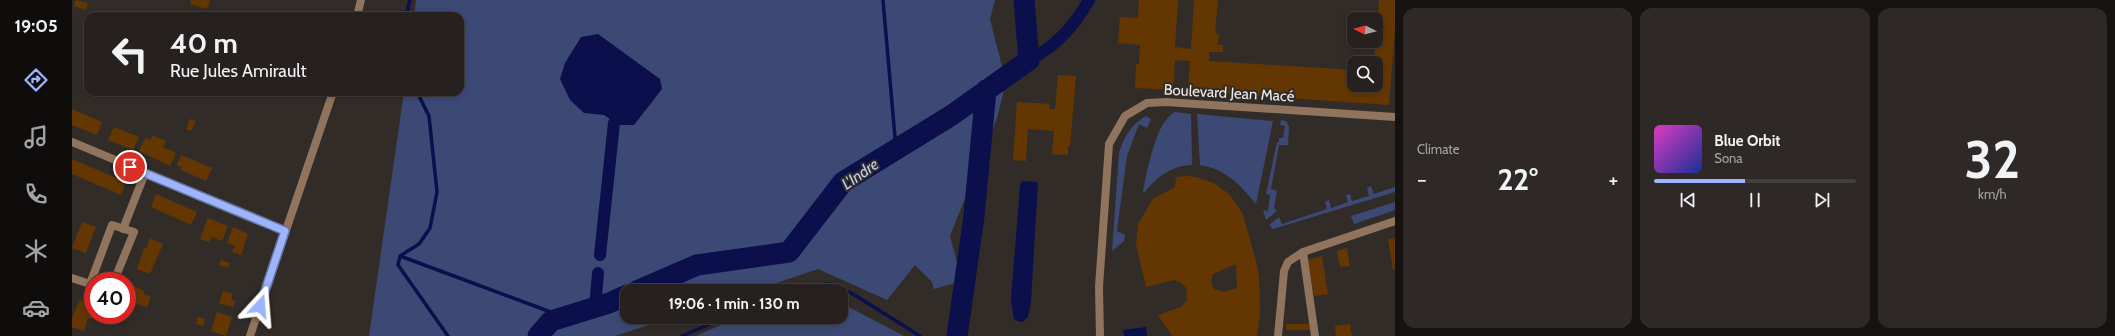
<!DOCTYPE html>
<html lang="en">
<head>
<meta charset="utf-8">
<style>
	:root { --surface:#26211e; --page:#2e2927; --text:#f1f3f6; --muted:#a4a3a4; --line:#423e3c; --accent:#9eb4fd }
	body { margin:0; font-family:Cabin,sans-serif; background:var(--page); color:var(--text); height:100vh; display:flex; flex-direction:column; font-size:15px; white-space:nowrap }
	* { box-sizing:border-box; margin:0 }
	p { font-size:13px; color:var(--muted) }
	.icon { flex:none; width:22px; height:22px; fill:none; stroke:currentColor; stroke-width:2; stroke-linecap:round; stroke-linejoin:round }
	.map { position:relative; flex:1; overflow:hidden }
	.drawer { display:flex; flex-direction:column; gap:8px; padding:8px; background:#151210; width:720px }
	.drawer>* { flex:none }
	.top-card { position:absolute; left:12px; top:12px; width:380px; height:84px; border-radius:12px; box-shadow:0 2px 6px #0003,0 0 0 1px var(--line); background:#26211e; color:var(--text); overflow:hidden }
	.needle { width:26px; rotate:276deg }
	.fabs { position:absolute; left:1275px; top:12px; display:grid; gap:8px }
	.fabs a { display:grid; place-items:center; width:36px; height:36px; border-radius:8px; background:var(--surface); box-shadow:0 2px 6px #0003,0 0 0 1px var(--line); font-size:20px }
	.speed { position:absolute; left:12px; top:272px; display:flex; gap:8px; font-size:20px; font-weight:700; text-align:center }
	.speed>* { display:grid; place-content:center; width:52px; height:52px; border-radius:50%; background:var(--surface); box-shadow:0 2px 6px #0003,0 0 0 1px var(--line); line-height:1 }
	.speed .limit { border:6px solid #d22; background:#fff; color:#111 }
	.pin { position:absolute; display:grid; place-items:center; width:34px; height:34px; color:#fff; margin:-17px; border:2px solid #fff; border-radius:50%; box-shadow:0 1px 4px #0007 }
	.me { position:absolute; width:44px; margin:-22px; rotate:19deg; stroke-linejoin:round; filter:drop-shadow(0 0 3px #0008) }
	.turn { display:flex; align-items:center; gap:14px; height:84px; padding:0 20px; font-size:18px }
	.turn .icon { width:52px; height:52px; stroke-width:2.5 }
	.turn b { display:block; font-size:28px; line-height:34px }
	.big { font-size:30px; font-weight:800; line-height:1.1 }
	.drawer .tile { flex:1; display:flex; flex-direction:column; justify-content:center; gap:6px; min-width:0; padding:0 14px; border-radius:12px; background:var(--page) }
	.drawer .dial { align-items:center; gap:0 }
	.dial b { font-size:52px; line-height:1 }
	.song { display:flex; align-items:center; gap:12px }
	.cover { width:48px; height:48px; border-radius:6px; background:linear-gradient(135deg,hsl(310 70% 55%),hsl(230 70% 35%)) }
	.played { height:4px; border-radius:2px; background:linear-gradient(90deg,var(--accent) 45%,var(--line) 45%) }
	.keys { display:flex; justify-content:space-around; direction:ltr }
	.heat { display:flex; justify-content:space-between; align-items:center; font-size:22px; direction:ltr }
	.drawer .tiles { flex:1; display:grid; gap:8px; grid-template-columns:repeat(3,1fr) }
	.trip { position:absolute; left:548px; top:284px; width:228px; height:40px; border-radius:12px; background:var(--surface); box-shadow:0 2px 6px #0003,0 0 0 1px var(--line); font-weight:800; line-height:40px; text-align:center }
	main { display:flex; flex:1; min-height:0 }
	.menu { display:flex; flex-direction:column; width:72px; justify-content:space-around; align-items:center; background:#0f0d0c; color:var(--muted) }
	.menu .icon { width:28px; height:28px }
	.menu .selected { color:var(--accent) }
	.menu b { font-size:18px; color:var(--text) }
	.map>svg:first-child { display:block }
	.green { fill:#3c4975 }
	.water { fill:#0b0f4b }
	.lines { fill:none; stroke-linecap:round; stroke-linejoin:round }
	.stream { stroke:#0b0f4b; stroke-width:3.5 }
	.canal { stroke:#0b0f4b; stroke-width:12 }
	.river { stroke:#0b0f4b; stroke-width:21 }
	.building { fill:#643702; fill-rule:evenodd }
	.minor { stroke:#90745d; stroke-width:8 }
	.tertiary { stroke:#90745d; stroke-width:8 }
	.route-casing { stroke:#6775a4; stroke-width:10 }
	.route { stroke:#9eb4fd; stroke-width:7 }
	.labels { text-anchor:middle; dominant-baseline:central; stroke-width:4; stroke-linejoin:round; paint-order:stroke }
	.street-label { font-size:15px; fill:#f1edea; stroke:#322c28 }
	.water-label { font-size:16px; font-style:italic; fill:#bfccf2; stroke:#322c28 }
</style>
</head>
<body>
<main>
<nav class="menu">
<b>19:05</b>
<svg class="icon selected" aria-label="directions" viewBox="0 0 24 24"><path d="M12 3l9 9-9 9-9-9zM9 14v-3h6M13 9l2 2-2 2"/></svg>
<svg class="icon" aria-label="music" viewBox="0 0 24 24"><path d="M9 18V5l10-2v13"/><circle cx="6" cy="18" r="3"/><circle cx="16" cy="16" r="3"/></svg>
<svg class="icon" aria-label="phone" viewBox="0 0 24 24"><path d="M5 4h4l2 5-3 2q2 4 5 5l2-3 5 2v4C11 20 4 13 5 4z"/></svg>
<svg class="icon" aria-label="climate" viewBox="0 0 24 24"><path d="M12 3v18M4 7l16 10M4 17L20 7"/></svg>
<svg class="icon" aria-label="car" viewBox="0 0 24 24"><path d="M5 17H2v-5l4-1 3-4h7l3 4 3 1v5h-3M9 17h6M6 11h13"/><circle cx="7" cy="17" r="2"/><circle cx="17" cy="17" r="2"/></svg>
</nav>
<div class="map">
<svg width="1323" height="336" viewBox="0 0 1323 336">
	<rect width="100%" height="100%" fill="#322c28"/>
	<path class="green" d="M344,0h579l-5,19 16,63 -9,36 -47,118 12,45 -28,8 -2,-7 -17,-17 -28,35 -69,-31 -66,22h-125v26h46l-58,19h-246l35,-244h56v-76h-46z
		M1103,112l16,2 1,51c-22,1 -35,12 -48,28l-1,-2c4,-19 13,-71 32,-79z
		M1125,114l76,7 -17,83c-16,-19 -30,-35 -56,-39z
		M1074,116l5,3 -4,9 -8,-4 -12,32 -10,75 8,4 -1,6 -12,10 7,-98c5,-17 12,-28 27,-37z
		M1209,120l5,1 3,6 -1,18h-9l-8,44 6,2 -3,17 3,3 -11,9 -3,-10 5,1 2,-16 -4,-1 11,-52h2v-4h4l2,-12 -5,-1z
		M1299,186l3,8 21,-7v5l-122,37 -4,-4 10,-8 3,7 45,-15 -2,-7 4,-2 2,8 17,-6 -2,-7 4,-1 2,7 17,-5 -2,-8z
		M1323,202v8l-41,14 -3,-8z
		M769,303l63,33h-208l43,-19h102z"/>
	<path class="water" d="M526,34l62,45 2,10 -28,36h-15l-15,-10 -20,-2 -14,-13 -10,-21 5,-16 16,-26z
		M950,181l16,1 -7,120 -3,15 -6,5 -8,-2 -3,-21 9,-114z
		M1074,327l1,9h-23l-1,-6z"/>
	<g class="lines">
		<path class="stream" d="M811,0l13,149
			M334,16l4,-16
			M345,92l12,24 8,76 -7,36 -11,16 -19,12 -2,9 50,71
			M328,256l164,61
			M718,291l15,-5 27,-2 21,10 67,42
			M610,336l44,-19"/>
		<path class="canal" d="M957,60c26,-13 46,-35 60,-60
			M528,255l14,-132
			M523,308l3,-35"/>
		<path class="river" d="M565,291l60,-26 92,-13 54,-70 109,-67 77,-55 -5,-60
			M466,336l13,-15 58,-18 18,-8
			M885,336l17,-120 12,-126"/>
	</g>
	<path class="building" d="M4,0l12,3 -2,7 -12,-4z
		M119,0h19l-3,9 -17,-5z
		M1067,0h39l-3,47 16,2 3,-49h24l-3,33 4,1 -1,9 -3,1 8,1v7h-14v9l145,9v15h22v-22h-2l5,-63h16v30l-6,75 -201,-14 2,-30 -15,-1 -2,30 -38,-2 1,-24h3l1,-19 -22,-2 2,-26 18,1z
		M986,75l18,1 -6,70h-2v9l-16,-1 2,-23 -26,-2 -2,32 -13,-1 4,-58 33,2 -1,5h6z
		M0,109l30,13 -5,13 -25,-10z
		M118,119l6,2 -5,10 -5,-2z
		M42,127l25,10 -6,13 -25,-10z
		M80,135l14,6 -3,6 13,6 -6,13 -31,-15 6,-13 6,2z
		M109,155l31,13 -6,13 -25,-11 1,-3 -5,-2z
		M0,159l54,23 -5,13 -49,-21z
		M1114,176l10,1 18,6 15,11 13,18 13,45 4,20 1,35 -3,24h-85l-14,-21 23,-8 6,-7 -1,-12 -5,-5 -7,-3 -28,7 -10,-42 2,-21 15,-25 22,-12 1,-10zM1164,264l1,24 -13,4 -10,-3 -3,-7 2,-8z
		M84,194l41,18 -6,13 -40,-18z
		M136,218l20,8 -6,15 -10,-4 -3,5 -9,-3z
		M10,222l14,5 -10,26 -14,-5z
		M161,227l15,7 -7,21 -9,-3 3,-6 -8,-3z
		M78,238l13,6 -13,30 -13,-5 7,-21 2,1z
		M1323,238v32h-2l-5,-31z
		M1275,248l3,18 -10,1 -3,-16z
		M1250,256l6,38 -14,2 -6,-36z
		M149,260l9,3 -2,5 -9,-3z
		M59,284l13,7 -1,3 8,3 -4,10 -20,-6v-9z
		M151,291l10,3 -2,6 4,1 -2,6 -14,-4z
		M8,300l13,5v10h2l-2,4 -5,-1 -4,13 -12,-4v-9z
		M145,312l15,5 -6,19 -15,-5z
		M126,317l7,2 -2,7 -7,-2z
		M1214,324h23l1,6h-24z
		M1278,324l2,12h-16l-1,-10z"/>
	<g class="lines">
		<path class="minor" d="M0,142l213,89
			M51,229l22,-56
			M1231,252l12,84
			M0,278l21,7
			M18,284l22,-59 22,7 -20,49
			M1028,336l-1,-49 10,-143 16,-28 22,-13 19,-1 229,15
			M1206,336l6,-65 4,-9 15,-10 92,-31"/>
		<path class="tertiary" d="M285,16l4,-16
			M178,336l83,-244"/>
	</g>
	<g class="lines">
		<defs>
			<path id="route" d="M58,167l155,64 -25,75"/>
		</defs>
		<use href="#route" class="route-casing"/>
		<use href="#route" class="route"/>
	</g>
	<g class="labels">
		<g class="street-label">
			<text transform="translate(1157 93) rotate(3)">Boulevard Jean Macé</text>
		</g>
		<g class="water-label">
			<text transform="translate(788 174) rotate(-35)">L'Indre</text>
		</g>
	</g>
</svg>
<div class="fabs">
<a><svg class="needle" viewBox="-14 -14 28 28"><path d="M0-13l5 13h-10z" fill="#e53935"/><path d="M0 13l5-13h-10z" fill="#a4a3a4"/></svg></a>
<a><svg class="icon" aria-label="search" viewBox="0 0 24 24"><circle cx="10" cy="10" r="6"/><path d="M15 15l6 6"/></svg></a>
</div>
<div class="speed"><div class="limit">40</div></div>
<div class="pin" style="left:58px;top:167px;background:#d93025"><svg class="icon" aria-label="arrive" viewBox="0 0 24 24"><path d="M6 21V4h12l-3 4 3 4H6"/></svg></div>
<svg class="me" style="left:188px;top:306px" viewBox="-20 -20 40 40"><path d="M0-17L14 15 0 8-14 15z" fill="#9eb4fd" stroke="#fff" stroke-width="4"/></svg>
<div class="trip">19:06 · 1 min · 130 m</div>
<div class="top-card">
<div class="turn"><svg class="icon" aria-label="left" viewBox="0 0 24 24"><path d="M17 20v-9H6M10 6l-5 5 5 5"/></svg><div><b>40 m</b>Rue Jules Amirault</div></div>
</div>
</div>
<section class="drawer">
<div class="tiles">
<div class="tile"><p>Climate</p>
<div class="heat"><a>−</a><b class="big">22°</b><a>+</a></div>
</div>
<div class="tile">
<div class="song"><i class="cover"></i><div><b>Blue Orbit</b><p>Sona</p></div></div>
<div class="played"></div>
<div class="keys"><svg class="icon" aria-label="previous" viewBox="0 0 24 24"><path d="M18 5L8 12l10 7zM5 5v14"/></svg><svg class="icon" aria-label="pause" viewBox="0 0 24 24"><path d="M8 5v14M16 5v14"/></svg><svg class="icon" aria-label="next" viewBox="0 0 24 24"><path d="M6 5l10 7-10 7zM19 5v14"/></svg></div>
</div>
<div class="tile dial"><b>32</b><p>km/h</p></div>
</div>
</section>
</main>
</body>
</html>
